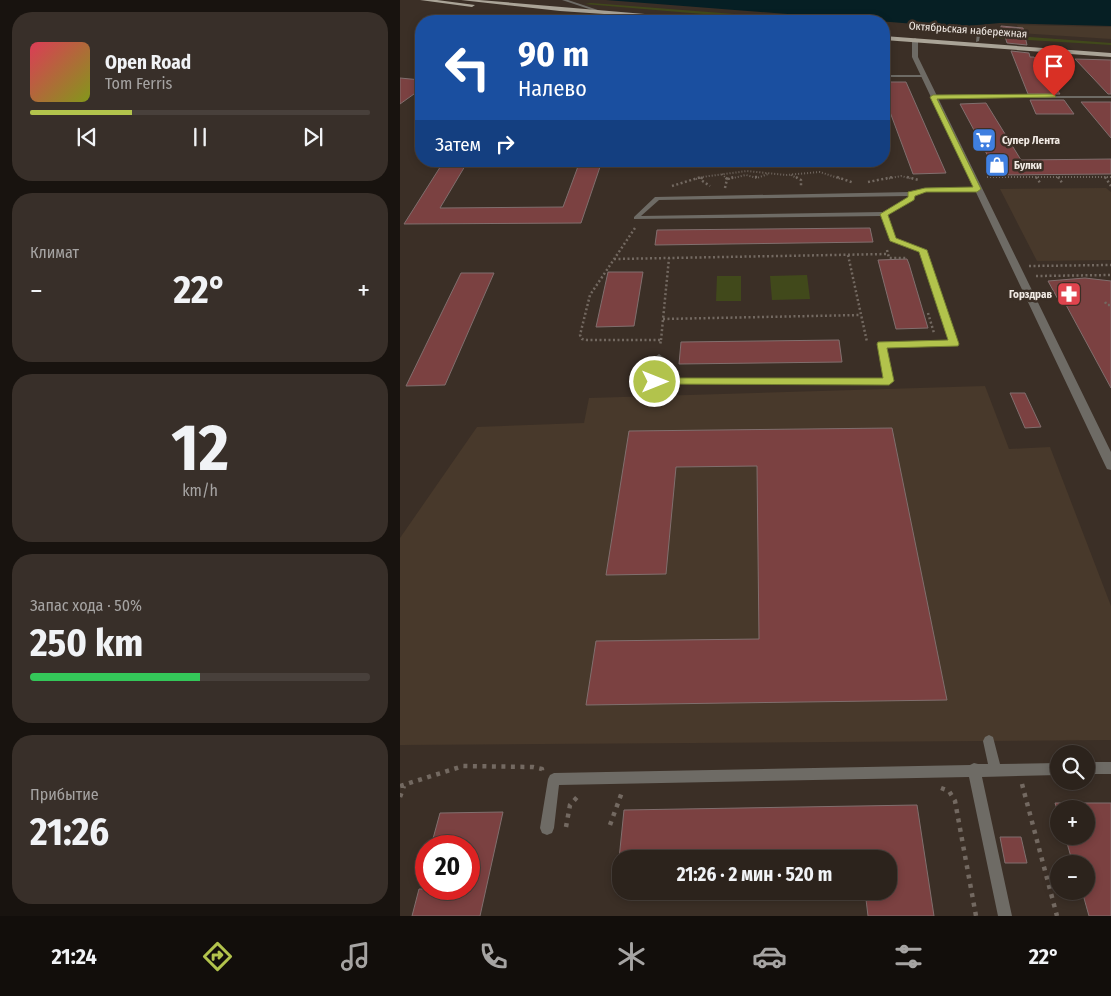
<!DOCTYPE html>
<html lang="ru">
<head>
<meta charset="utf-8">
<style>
	:root { --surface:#2c231c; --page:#382f29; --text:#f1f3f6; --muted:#a6a4a3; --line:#48403b; --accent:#b2c34c }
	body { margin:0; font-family:"Fira Sans Condensed",sans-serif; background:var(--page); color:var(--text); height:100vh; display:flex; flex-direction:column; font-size:19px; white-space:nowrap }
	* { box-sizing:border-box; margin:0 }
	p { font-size:16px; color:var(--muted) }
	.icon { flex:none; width:28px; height:28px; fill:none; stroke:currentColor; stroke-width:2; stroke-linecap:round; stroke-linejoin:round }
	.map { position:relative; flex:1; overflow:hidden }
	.panel { display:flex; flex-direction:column; gap:12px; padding:12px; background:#18130f; width:400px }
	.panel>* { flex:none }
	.hud { position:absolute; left:15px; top:15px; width:475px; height:152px; border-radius:20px; box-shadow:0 2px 8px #0003,0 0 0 1px var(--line); background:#1a4fa0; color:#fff; overflow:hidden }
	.controls { position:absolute; left:650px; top:745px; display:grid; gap:10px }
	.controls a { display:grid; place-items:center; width:45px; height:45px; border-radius:50%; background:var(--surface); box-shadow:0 2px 8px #0003,0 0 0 1px var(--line); font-size:25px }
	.speed { position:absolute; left:15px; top:835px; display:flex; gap:10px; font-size:25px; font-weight:700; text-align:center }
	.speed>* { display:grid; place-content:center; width:65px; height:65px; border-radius:50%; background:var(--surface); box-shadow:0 2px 8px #0003,0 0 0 1px var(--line); line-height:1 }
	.speed .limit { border:8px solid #d22; background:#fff; color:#111 }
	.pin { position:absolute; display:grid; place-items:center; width:42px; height:42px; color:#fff; margin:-51px -21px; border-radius:50% 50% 50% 0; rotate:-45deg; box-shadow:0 0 5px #0007 }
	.pin .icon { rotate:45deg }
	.me { position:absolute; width:55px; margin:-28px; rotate:90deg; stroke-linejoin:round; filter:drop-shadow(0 0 4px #0008) }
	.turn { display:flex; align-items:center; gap:18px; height:105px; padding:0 20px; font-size:22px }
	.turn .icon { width:65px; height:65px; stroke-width:2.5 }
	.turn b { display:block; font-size:35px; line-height:42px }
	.then { display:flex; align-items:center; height:48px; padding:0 20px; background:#0003; gap:10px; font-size:19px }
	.big { font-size:38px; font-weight:700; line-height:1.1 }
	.panel .widget { flex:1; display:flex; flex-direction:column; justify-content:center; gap:8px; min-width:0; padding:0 18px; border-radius:20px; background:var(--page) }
	.panel .dial { align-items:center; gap:0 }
	.dial b { font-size:65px; line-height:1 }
	.song { display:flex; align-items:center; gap:15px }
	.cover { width:60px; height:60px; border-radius:8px; background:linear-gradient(135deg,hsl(350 70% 55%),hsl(70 70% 35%)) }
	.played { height:5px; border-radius:2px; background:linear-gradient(90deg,var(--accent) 30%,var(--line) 30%) }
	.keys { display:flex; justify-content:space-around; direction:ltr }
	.heat { display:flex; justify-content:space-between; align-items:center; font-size:28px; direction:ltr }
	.charge { height:8px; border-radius:4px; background:linear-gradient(90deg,#34c759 50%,var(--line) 0) }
	.trip { position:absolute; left:212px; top:850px; width:285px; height:50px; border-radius:20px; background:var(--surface); box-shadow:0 2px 8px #0003,0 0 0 1px var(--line); font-weight:700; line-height:50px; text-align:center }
	.tabs { display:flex; height:80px; justify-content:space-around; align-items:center; background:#120e0b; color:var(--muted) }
	.tabs .icon { width:35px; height:35px }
	.tabs .on { color:var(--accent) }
	.tabs b { font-size:22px; color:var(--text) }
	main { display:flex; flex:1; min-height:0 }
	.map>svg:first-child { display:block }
	.built { fill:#48392b }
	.green { fill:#41491b }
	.water { fill:#061f24 }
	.building { fill:#7b4141; stroke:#816f6e }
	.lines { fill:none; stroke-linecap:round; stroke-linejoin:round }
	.path-far3 { stroke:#736961; stroke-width:1; stroke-dasharray:1 2; stroke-linecap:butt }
	.path-far2 { stroke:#736961; stroke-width:2; stroke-dasharray:1 2; stroke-linecap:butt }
	.path-far1 { stroke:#736961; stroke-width:2.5; stroke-dasharray:2 2.5; stroke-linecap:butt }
	.path { stroke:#736961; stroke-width:4.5; stroke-dasharray:4 5.5; stroke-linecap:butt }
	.lane { fill:#6e6b65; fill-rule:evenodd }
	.street { fill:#6e6b65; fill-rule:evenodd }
	.primary { fill:#aaa497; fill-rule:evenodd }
	.route { fill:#b2c34c; stroke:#747f31 }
	.labels { text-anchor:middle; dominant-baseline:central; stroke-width:5; stroke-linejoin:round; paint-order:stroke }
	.far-street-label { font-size:11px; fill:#f1eae4; stroke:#3b2f26 }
	.far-poi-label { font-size:11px; font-weight:bold; fill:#f1eae4; stroke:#3b2f26; text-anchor:start }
</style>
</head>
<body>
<main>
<section class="panel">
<div class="widget">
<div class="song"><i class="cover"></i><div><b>Open Road</b><p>Tom Ferris</p></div></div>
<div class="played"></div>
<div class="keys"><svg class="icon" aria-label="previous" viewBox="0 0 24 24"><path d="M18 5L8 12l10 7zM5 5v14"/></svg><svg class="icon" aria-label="pause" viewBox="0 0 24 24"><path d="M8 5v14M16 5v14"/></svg><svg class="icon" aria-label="next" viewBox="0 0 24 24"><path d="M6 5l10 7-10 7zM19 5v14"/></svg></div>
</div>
<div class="widget"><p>Климат</p>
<div class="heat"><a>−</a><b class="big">22°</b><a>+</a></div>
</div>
<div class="widget dial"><b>12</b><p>km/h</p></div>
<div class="widget"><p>Запас хода · 50%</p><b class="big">250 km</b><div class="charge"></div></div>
<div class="widget"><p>Прибытие</p><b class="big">21:26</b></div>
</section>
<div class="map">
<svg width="711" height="916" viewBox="0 0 711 916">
	<rect width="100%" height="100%" fill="#3b2f26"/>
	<path class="built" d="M617,25l94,2v12l-92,-6z
		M706,188l5,4v68l-74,1 -37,-72z
		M585,386l24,63 41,-2 61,159v134l-711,5v-207l77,-111 107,-4 5,-25z"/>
	<path class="green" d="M191,3l234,18h-41l-199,-17z
		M588,34l123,9v2l-115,-7z
		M407,275l3,24 -38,1 -2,-24z
		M317,276h24v25h-25z"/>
	<path class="water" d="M206,0h505v26l-111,-3 -46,4z"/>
	<path class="building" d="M601,26l22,2 4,17 -20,-2 -3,-10h17l2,-2 -4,-3h-18z
		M611,51l18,2 1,4h4l26,37h-32z
		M675,59l36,1v34h-3z
		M0,78l21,2v9l-21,15z
		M484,82h22l40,91 -33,1 -23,-62h-6z
		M630,100h34l10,14h-38z
		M681,102h30v36z
		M586,103l35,57 90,-1v15l-117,1 -7,-15h3l-30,-56z
		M44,161h24l-28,47 123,-1 17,-46h22l-21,62 -177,1z
		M470,228l3,14 -218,3 2,-15z
		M507,259l2,5 19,64 -32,1 -18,-69z
		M208,272h35l-9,54 -38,1z
		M61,273h33l-49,112 -39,1z
		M685,278l26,3v107l-46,-85h-5l-12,-22z
		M439,340l3,22 -163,2 2,-22z
		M610,393h15l16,34 -16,1z
		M492,428l55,272 -361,5 10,-64 163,-2 -2,-173 -81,1 -10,107 -60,1 23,-144z
		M655,803h56v113h-22l-7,-25h4v-27h-13l-8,-28h21v-27h-27v6z
		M517,805l17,111h-66l-3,-25h24v-32h-270l5,-49z
		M103,812l-23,104h-68l7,-27h50v-43h-38l9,-33z
		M600,837h21l6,26h-22z"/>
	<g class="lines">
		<path class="path-far3" d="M435,21l1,-2"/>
		<path class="path-far2" d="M322,174l5,5
			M391,175l7,4
			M587,177h124
			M636,177l1,2
			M658,177l1,2
			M705,177l1,2
			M296,179l6,-2
			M301,179l1,-2 45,-6 39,4 34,-3 21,7
			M329,179l17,-4 11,3 11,-4
			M486,179l15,-3 12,3"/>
		<path class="path-far1" d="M302,177l-1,3 9,6
			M355,177h4
			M396,177l5,3v6
			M437,177l17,6
			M507,177l12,3
			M636,177l5,7
			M658,177l5,7
			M705,177l6,9
			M327,179l7,-2
			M468,182l25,-5
			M272,186l29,-9
			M325,188l2,-9 -2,-2
			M235,228l-45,67 -10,40 2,4 5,1h74l-1,5
			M487,250l2,8h18
			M448,255l19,87
			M214,259l274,-5
			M629,266l82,-1
			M636,276l75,-1
			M705,302l2,3h4
			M528,313l6,20
			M263,319l198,-4
			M261,340l8,-82"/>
		<path class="path" d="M664,782h19
			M622,784l35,132
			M0,786l63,-20 70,1 9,2v2
			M541,788l8,3 6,10 21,115
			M0,797l4,-11
			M210,825l12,-33
			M166,827l4,-22 9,-10"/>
		<path class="lane" d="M162,0h6l36,12 -3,1z
			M195,14l2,1 -2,6h-4l2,-6z
			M590,30h29l2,1 -31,1 -10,3 -1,6 -3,1 1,-9z
			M639,50l3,1 11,25 -4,-1z
			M484,75h39l2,1 -2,1h-39z
			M533,96h178v2h-180v-1z
			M525,188l52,-1 3,2 -3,2 -51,1 -12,3v4l-27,16 9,24 30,11 32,94 -1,2h-72l8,35 -4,3h-237l-1,-2 4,-25 4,-3 4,3 -4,22 225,-1 -7,-34 1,-2h71l-29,-91 -29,-10 -9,-25 -248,3v-2l21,-20 256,-5zM509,196v1l-26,15 -242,4 18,-16z
			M589,735l4,2 7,27 59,-1v12l-77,2 30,139h-14l-29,-139 -410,8 -5,43 -2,5 -5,2 -5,-2 -2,-5 8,-49 2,-4 4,-2 416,-8 4,-2 4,1h10l-5,-23 2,-4z
			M686,762h25v12h-25z"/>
		<path class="street" d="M515,38l3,2v17l193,395v18l-4,-1 -2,-4 -193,-408v-17z"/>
		<path class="primary" d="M20,0h17l38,5 -3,2z
			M61,0h18l249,21h-21l-147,-10z
			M484,36l227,17v4l-227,-17z"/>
	</g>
	<path class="route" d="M654,94l2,3 -119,2 44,90 -4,3h-51l-11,4 -1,4 -26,15 8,23 31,12 32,94 -1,2 -71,2 7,33 -5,4 -237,-1v-5l3,-1h228l-6,-34 1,-2 70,-2 -29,-88 -29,-11 -10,-27 28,-17v-5l17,-4 48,-1 -43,-90 3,-2z"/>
	<defs>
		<symbol id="supermarket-square" viewBox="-11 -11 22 22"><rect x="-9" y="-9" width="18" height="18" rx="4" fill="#3f7fe0" stroke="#3b2f26"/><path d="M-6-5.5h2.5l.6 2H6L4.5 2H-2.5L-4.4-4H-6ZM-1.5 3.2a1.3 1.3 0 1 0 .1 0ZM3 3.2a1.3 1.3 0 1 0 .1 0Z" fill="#fff"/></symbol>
		<symbol id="shop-square" viewBox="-11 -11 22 22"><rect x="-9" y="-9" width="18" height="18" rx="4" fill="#3f7fe0" stroke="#3b2f26"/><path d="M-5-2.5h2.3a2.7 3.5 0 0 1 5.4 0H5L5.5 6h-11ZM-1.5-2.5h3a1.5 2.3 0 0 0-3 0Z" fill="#fff"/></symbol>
		<symbol id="pharmacy-square" viewBox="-11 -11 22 22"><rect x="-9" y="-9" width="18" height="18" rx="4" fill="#e0444e" stroke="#3b2f26"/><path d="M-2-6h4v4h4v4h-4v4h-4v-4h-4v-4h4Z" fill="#fff"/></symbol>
	</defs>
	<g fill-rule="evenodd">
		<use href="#supermarket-square" x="570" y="126" width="28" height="28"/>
		<use href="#shop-square" x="583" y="151" width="28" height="28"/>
		<use href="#pharmacy-square" x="655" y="280" width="28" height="28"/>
	</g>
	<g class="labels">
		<g class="far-street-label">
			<text transform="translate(568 30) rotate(4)">Октябрьская набережная</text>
		</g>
		<g class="far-poi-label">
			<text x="602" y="140">Супер Лента</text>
			<text x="614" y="165">Булки</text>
			<text x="652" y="294" text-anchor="end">Горздрав</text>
		</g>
	</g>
</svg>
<div class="controls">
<a><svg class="icon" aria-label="search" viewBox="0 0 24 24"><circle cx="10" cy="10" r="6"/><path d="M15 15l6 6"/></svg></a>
<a>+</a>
<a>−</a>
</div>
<div class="speed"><div class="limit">20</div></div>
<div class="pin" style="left:654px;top:96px;background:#d93025"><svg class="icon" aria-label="arrive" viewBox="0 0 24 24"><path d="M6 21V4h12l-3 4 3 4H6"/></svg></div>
<svg class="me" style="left:255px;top:382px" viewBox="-20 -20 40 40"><circle r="17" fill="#b2c34c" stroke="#fff" stroke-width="3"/><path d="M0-11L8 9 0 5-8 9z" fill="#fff"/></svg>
<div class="trip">21:26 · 2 мин · 520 m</div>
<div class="hud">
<div class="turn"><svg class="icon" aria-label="left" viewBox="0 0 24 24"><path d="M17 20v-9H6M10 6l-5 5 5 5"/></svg><div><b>90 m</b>Налево</div></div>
<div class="then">Затем<svg class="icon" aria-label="right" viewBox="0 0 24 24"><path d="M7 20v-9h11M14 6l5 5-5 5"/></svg></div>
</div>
</div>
</main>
<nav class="tabs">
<b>21:24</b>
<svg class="icon on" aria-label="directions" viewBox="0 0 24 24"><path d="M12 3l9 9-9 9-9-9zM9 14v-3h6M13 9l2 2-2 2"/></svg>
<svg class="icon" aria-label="music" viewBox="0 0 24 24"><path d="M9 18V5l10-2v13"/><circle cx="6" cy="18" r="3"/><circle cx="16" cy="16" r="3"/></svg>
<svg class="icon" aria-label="phone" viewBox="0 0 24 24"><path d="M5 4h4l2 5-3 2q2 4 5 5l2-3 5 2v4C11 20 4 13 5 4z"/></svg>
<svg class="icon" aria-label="climate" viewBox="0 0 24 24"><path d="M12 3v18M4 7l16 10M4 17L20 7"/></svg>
<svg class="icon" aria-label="car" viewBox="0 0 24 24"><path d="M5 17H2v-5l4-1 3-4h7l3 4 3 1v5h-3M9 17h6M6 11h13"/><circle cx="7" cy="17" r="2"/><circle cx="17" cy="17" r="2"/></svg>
<svg class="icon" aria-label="filters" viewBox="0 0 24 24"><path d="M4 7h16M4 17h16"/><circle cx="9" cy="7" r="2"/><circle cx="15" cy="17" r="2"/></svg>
<b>22°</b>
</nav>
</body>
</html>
